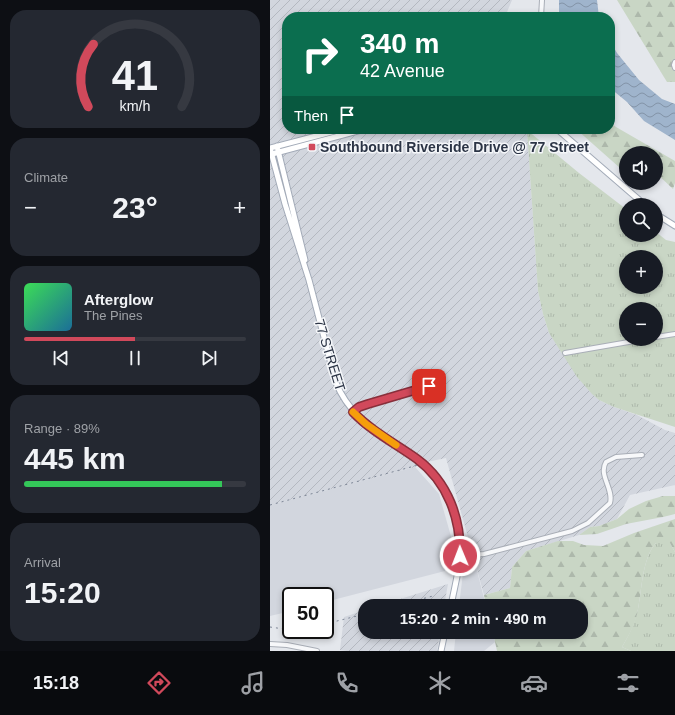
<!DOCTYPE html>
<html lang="en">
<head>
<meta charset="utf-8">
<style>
	:root { --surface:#171b24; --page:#242831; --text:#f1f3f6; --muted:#9ea1a6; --line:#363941; --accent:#d1495b }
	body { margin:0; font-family:Arial,sans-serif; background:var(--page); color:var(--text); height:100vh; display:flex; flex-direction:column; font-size:15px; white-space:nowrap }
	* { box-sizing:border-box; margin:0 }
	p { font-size:13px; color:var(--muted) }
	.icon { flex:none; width:22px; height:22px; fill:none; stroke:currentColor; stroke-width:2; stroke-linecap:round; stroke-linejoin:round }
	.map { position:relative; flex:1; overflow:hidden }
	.panel { display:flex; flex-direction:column; gap:10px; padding:10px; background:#0d0f14; width:270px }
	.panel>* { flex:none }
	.top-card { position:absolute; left:12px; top:12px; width:333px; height:122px; border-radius:16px; box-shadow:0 2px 6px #0003; background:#0b6e4f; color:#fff; overflow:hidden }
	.tools { position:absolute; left:349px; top:146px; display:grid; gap:8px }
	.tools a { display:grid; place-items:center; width:44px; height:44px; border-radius:50%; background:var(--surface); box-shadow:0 2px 6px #0003; font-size:20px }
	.speed { position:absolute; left:12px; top:587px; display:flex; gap:8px; font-size:20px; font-weight:700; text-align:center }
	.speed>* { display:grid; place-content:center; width:52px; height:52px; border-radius:50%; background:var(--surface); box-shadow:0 2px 6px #0003; line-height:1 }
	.speed .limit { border:2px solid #111; border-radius:6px; background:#fff; color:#111 }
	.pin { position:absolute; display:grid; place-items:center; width:34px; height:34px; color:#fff; margin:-17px; border-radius:8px; box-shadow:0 2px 6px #0006 }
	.me { position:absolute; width:44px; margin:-22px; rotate:359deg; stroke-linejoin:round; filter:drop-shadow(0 0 3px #0008) }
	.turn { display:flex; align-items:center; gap:14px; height:84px; padding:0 12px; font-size:18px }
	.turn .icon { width:52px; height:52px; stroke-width:2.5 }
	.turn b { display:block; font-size:28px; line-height:34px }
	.then { display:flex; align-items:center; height:38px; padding:0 12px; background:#0003; gap:8px; font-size:15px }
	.big { font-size:30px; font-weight:800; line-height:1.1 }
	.panel .card { flex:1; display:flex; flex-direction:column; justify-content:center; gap:6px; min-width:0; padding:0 14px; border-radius:16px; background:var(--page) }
	.panel .dial { align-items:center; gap:0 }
	.dial svg { height:104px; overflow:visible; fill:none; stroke:var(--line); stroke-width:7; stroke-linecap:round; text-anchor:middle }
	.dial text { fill:var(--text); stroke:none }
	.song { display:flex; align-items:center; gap:12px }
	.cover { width:48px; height:48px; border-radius:6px; background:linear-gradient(135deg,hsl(130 70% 55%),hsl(200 70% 35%)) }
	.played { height:4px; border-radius:2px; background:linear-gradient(90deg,var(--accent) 50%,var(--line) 50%) }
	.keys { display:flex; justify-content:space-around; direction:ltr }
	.heat { display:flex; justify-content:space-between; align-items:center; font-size:22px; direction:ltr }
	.charge { height:6px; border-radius:3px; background:linear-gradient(90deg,#34c759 89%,var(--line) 0) }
	.trip { position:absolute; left:88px; top:599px; width:230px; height:40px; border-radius:16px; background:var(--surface); box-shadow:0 2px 6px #0003; font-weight:800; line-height:40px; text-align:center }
	.menu { display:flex; height:64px; justify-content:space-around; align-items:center; background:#090b0e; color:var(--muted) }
	.menu .icon { width:28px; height:28px }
	.menu .selected { color:var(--accent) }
	.menu b { font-size:18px; color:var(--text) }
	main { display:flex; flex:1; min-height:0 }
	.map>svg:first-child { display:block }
	.built { fill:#d2d6de }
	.industrial { fill:url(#industrial-furrows) }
	.grass { fill:url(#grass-tufts); fill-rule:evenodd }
	.forest { fill:url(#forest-firs) }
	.water { fill:url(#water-waves) }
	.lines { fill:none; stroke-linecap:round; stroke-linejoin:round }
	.minor-casing { stroke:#a9aeb7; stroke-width:6 }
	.major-casing { stroke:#a3abb8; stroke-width:7 }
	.minor { stroke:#f7f8fa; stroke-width:4 }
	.major { stroke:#fff; stroke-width:5 }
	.rail { stroke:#7d8696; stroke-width:1; stroke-dasharray:2 4; stroke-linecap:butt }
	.route-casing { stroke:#882f3b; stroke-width:10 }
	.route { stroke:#d1495b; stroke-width:7 }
	.slow { stroke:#f59e0b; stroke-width:7 }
	.poi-dot { fill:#d1495b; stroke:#f4f6f9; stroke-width:1.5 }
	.labels { text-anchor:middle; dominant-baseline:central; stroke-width:3; stroke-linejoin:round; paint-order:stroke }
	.poi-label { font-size:14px; font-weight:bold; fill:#2b3445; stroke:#f4f6f9; text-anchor:start }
	.street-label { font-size:14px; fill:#2b3445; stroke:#f4f6f9 }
</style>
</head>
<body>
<main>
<section class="panel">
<div class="card dial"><svg viewBox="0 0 100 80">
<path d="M14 69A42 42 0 1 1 86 69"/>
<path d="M14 69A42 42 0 0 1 18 21" stroke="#d1495b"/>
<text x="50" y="56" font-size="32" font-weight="700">41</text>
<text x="50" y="72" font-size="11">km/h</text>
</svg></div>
<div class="card"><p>Climate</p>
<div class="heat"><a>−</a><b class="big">23°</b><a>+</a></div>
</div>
<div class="card">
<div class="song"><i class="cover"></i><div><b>Afterglow</b><p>The Pines</p></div></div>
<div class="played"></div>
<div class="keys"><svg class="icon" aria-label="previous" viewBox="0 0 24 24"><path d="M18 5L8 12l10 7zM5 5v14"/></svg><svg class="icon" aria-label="pause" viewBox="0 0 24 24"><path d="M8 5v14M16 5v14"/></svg><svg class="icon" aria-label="next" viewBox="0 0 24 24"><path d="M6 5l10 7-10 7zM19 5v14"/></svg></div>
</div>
<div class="card"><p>Range · 89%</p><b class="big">445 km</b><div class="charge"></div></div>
<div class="card"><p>Arrival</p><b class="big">15:20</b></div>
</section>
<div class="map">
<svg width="405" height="651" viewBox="0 0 405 651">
	<defs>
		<pattern id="industrial-furrows" width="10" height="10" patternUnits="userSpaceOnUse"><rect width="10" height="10" fill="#d2d6de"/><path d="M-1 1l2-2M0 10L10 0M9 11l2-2" fill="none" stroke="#b4b8c0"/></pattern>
		<pattern id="grass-tufts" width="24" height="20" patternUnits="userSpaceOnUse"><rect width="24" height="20" fill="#c9d6c5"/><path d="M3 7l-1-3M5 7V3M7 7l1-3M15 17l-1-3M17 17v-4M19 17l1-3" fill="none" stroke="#adb8ab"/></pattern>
		<pattern id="forest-firs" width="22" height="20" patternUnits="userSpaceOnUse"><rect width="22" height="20" fill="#c9d6c5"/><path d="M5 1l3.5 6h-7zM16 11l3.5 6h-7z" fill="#adb8ab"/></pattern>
		<pattern id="water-waves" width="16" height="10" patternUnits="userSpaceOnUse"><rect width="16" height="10" fill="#9fb4cc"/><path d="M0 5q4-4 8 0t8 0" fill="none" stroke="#8293a7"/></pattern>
	</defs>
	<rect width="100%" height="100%" fill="#e4e7ec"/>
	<path class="built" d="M145,467l24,27 13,46 -7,31 -120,31v-6h-34v15l-21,5v-111z
		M206,567l10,39h-27l4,-33z
		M186,632h37l2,10 -11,9h-30z"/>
	<path class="industrial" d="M0,0h242l-7,17h-218v112h240l11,162 5,23 6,19 50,67 15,7 23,8 28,15 10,3v52l-45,10 -13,24 -18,7 -9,1 -11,8 -53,16 -14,16 -2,21 -26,7 -38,-137 -24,5 -7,4 -145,38z
		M178,584l-4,22h-66z
		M95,610v22h75l-3,19h-90l-7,-1 4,-33z"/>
	<path class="grass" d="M257,130l52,43 47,36v26h30v-3l10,8 9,2v185l-61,-20 -15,-7 -7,-6 -15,-17 -28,-44 -6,-19 -5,-23zM356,257h30v30h-30zM356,309h30v30h-30z
		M386,543h14l5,9v99h-44l-9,-4c7,-12 13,-24 16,-38 4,-19 4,-51 18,-66z"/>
	<path class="forest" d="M347,0h58v82h-8z
		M340,122l6,5 59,34v22l-2,6 -17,-16v-20h-15l-2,-3 -3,3h-10v9l-6,6 -44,-39h34z
		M393,496h12v18l-12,3 -37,7 -29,10 -18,1 11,-8 9,-1 18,-7 12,-10 17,-8z
		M405,519v33l-5,-9h-14c-14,15 -14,47 -18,66 -2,14 -9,26 -16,38l9,4h-134l-4,-19h88v-26h-95l-2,-11 26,-7 2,-21 14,-16 32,-10h15l11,4 19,1 31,-13z"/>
	<path class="water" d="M289,0h38l2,17h-40z
		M340,41l7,12 22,27 23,19 13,5v36l-31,-19 -17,-19 -17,-14z"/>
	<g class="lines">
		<defs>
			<path id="minor" d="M271,17l1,-17
				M405,62l-1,3 1,3
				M386,337l19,-3
				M295,353l81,-14
				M83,412l6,-5 9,-3 61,-18
				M190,556l24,-2 88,-23 16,-8 22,-20c4,-14 -12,-28 -4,-41l10,-5 26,-2
				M0,644l17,1 30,6"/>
			<path id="major" d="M73,129l-73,19 15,56 24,76 27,103c12,28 29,40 53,57 11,7 23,14 32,23 26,24 41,56 39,92 -1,17 -6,34 -9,51
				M287,129l88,76
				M7,146l28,114
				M2,154l93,-25
				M386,214l19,12
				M171,651l4,-19"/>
		</defs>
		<use href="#minor" class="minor-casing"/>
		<use href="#major" class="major-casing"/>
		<use href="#minor" class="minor"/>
		<use href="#major" class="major"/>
		<path class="rail" d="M0,505l152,-41
			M125,606l38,-10
			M55,624l40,-10
			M0,627l21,3"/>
	</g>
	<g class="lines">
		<defs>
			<path id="route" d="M159,386l-61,18 -9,3 -6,5c18,19 43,32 64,47 31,23 44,60 43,97"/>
		</defs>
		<use href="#route" class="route-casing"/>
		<use href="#route" class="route"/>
		<path class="slow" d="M83,412l13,12 30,21"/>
	</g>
	<rect class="poi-dot" x="38" y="143" width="8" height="8" rx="2"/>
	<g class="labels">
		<g class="poi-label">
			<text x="50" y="147">Southbound Riverside Drive @ 77 Street</text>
		</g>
		<g class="street-label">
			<text transform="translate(60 355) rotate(73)">77 STREET</text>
		</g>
	</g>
</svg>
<div class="tools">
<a><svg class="icon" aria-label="sound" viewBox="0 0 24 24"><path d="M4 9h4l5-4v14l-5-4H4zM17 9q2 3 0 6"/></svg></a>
<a><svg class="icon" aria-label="search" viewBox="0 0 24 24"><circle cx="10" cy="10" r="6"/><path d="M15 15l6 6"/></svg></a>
<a>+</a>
<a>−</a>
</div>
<div class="speed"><div class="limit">50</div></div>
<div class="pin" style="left:159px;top:386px;background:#d93025"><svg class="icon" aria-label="arrive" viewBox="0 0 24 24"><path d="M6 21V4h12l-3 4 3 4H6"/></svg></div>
<svg class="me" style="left:190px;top:556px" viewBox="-20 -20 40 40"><circle r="17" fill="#d1495b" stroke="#fff" stroke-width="3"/><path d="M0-11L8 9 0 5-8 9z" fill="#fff"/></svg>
<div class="trip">15:20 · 2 min · 490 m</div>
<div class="top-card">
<div class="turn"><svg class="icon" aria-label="right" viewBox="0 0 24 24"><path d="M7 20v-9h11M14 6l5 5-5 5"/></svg><div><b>340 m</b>42 Avenue</div></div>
<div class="then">Then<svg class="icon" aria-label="arrive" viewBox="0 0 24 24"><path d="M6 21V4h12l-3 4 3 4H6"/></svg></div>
</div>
</div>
</main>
<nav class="menu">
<b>15:18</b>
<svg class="icon selected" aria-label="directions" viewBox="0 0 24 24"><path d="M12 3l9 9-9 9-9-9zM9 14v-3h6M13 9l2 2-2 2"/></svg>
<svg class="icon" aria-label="music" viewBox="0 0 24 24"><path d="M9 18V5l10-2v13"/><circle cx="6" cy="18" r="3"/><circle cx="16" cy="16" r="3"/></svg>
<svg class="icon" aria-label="phone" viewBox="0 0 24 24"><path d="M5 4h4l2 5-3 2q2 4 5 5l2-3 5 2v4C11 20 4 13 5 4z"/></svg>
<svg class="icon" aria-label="climate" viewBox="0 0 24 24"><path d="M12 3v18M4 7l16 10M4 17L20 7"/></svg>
<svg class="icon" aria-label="car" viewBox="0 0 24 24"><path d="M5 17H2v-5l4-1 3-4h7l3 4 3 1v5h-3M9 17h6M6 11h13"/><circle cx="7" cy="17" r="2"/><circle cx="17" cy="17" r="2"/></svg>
<svg class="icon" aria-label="filters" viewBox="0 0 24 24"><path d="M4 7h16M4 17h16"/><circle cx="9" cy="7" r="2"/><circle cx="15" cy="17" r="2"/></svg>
</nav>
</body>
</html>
